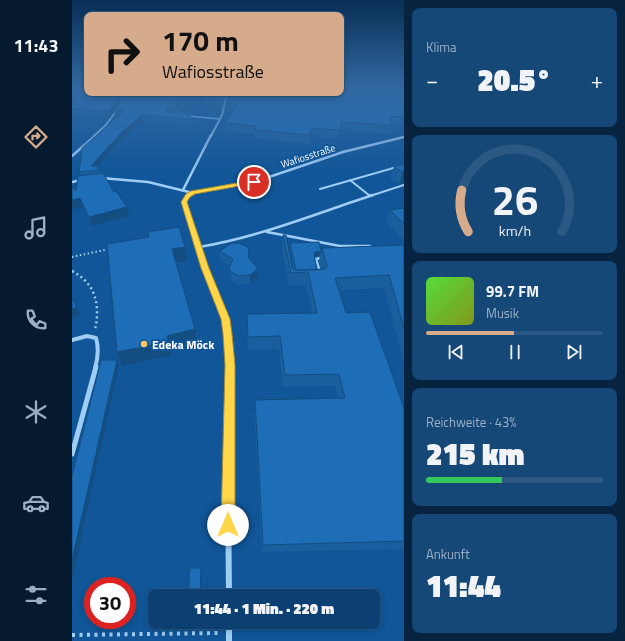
<!DOCTYPE html>
<html lang="de">
<head>
<meta charset="utf-8">
<style>
	:root { --surface:#0c4072; --page:#154777; --text:#f1f3f6; --muted:#9aafc4; --line:#2c5984; --accent:#d6ab8b }
	body { margin:0; font-family:"Titillium Web",sans-serif; background:var(--page); color:var(--text); height:100vh; display:flex; flex-direction:column; font-size:15px; white-space:nowrap }
	* { box-sizing:border-box; margin:0 }
	p { font-size:13px; color:var(--muted) }
	.icon { flex:none; width:22px; height:22px; fill:none; stroke:currentColor; stroke-width:2; stroke-linecap:round; stroke-linejoin:round }
	.map { position:relative; flex:1; overflow:hidden }
	.side { display:flex; flex-direction:column; gap:8px; padding:8px; background:#07233f; width:221px }
	.side>* { flex:none }
	.top-card { position:absolute; left:12px; top:12px; width:260px; height:84px; border-radius:8px; box-shadow:0 2px 6px #0003,0 0 0 1px var(--line); background:#d6ab8b; color:#111; overflow:hidden }
	.speed { position:absolute; left:12px; top:577px; display:flex; gap:8px; font-size:20px; font-weight:700; text-align:center }
	.speed>* { display:grid; place-content:center; width:52px; height:52px; border-radius:50%; background:var(--surface); box-shadow:0 2px 6px #0003,0 0 0 1px var(--line); line-height:1 }
	.speed .limit { border:6px solid #d22; background:#fff; color:#111 }
	.pin { position:absolute; display:grid; place-items:center; width:34px; height:34px; color:#fff; margin:-17px; border:2px solid #fff; border-radius:50%; box-shadow:0 1px 4px #0007 }
	.me { position:absolute; width:44px; margin:-22px; rotate:0deg; stroke-linejoin:round; filter:drop-shadow(0 0 3px #0008) }
	.turn { display:flex; align-items:center; gap:14px; height:84px; padding:0 12px; font-size:18px }
	.turn .icon { width:52px; height:52px; stroke-width:2.5 }
	.turn b { display:block; font-size:28px; line-height:34px }
	.big { font-size:30px; font-weight:800; line-height:1.1 }
	.side .tile { flex:1; display:flex; flex-direction:column; justify-content:center; gap:6px; min-width:0; padding:0 14px; border-radius:8px; background:var(--page) }
	.side .dial { align-items:center; gap:0 }
	.dial svg { height:104px; overflow:visible; fill:none; stroke:var(--line); stroke-width:7; stroke-linecap:round; text-anchor:middle }
	.dial text { fill:var(--text); stroke:none }
	.song { display:flex; align-items:center; gap:12px }
	.cover { width:48px; height:48px; border-radius:6px; background:linear-gradient(135deg,hsl(110 70% 55%),hsl(70 70% 35%)) }
	.played { height:4px; border-radius:2px; background:linear-gradient(90deg,var(--accent) 50%,var(--line) 50%) }
	.keys { display:flex; justify-content:space-around; direction:ltr }
	.heat { display:flex; justify-content:space-between; align-items:center; font-size:22px; direction:ltr }
	.charge { height:6px; border-radius:3px; background:linear-gradient(90deg,#34c759 43%,var(--line) 0) }
	.trip { position:absolute; left:76px; top:589px; width:232px; height:40px; border-radius:8px; background:var(--surface); box-shadow:0 2px 6px #0003,0 0 0 1px var(--line); font-weight:800; line-height:40px; text-align:center }
	main { display:flex; flex:1; min-height:0 }
	.dock { display:flex; flex-direction:column; width:72px; justify-content:space-around; align-items:center; background:#051a2e; color:var(--muted) }
	.dock .icon { width:28px; height:28px }
	.dock .current { color:var(--accent) }
	.dock b { font-size:18px; color:var(--text) }
	.map>svg:first-child { display:block }
	.lines { fill:none; stroke-linecap:round; stroke-linejoin:round }
	.path-far2 { stroke:#a0cdf4; stroke-width:2; stroke-dasharray:1.5 2.5; stroke-linecap:butt }
	.path-far1 { stroke:#a0cdf4; stroke-width:2.5; stroke-dasharray:2 3; stroke-linecap:butt }
	.path { stroke:#a0cdf4; stroke-width:4; stroke-dasharray:3 4.5; stroke-linecap:butt }
	.service-far3 { stroke:#a0cdf4; stroke-width:1.5 }
	.service-far2 { stroke:#a0cdf4; stroke-width:2 }
	.service-far1 { stroke:#a0cdf4; stroke-width:2.5 }
	.service { stroke:#a0cdf4; stroke-width:3 }
	.minor-far5 { stroke:#a0cdf4; stroke-width:2 }
	.minor-far4 { stroke:#a0cdf4; stroke-width:2.5 }
	.minor-far3 { stroke:#a0cdf4; stroke-width:3 }
	.minor-far2 { stroke:#a0cdf4; stroke-width:4 }
	.minor-far1 { stroke:#a0cdf4; stroke-width:5 }
	.minor { stroke:#a0cdf4; stroke-width:6 }
	.wall { fill:#195f9d; fill-rule:evenodd }
	.shaded-wall { fill:#144d80 }
	.building { fill:#1d6eb7; stroke:#144d80 }
	.route { fill:#ffd54a; stroke:#a68a30 }
	.poi-dot { fill:#ffc663; stroke:#105698; stroke-width:1.5 }
	.labels { text-anchor:middle; dominant-baseline:central; stroke-width:4; stroke-linejoin:round; paint-order:stroke }
	.far-street-label { font-size:10px; fill:#fff; stroke:#105698 }
	.poi-label { font-size:12px; font-weight:bold; fill:#fff; stroke:#105698; text-anchor:start }
</style>
</head>
<body>
<main>
<nav class="dock">
<b>11:43</b>
<svg class="icon current" aria-label="directions" viewBox="0 0 24 24"><path d="M12 3l9 9-9 9-9-9zM9 14v-3h6M13 9l2 2-2 2"/></svg>
<svg class="icon" aria-label="music" viewBox="0 0 24 24"><path d="M9 18V5l10-2v13"/><circle cx="6" cy="18" r="3"/><circle cx="16" cy="16" r="3"/></svg>
<svg class="icon" aria-label="phone" viewBox="0 0 24 24"><path d="M5 4h4l2 5-3 2q2 4 5 5l2-3 5 2v4C11 20 4 13 5 4z"/></svg>
<svg class="icon" aria-label="climate" viewBox="0 0 24 24"><path d="M12 3v18M4 7l16 10M4 17L20 7"/></svg>
<svg class="icon" aria-label="car" viewBox="0 0 24 24"><path d="M5 17H2v-5l4-1 3-4h7l3 4 3 1v5h-3M9 17h6M6 11h13"/><circle cx="7" cy="17" r="2"/><circle cx="17" cy="17" r="2"/></svg>
<svg class="icon" aria-label="filters" viewBox="0 0 24 24"><path d="M4 7h16M4 17h16"/><circle cx="9" cy="7" r="2"/><circle cx="15" cy="17" r="2"/></svg>
</nav>
<div class="map">
<svg width="332" height="641" viewBox="0 0 332 641">
	<rect width="100%" height="100%" fill="#105698"/>
	<g class="lines">
		<path class="path-far2" d="M0,257l37,-8
			M0,271l2,1"/>
		<path class="path-far1" d="M0,271c16,9 24,20 25,39 0,6 0,13 -2,19"/>
		<path class="path" d="M0,635l147,-2"/>
		<path class="service-far3" d="M116,116l32,3"/>
		<path class="service-far2" d="M278,180l20,16
			M248,189l84,-24
			M298,196l34,-11"/>
		<path class="service-far1" d="M297,195l1,1
			M195,232l73,14h30
			M127,247c60,-10 116,-33 174,-52
			M248,272l-4,-13 5,-1"/>
		<path class="service" d="M247,271l1,2"/>
		<path class="minor-far5" d="M22,136l11,-10 13,-17
			M139,136l11,-21 5,-22"/>
		<path class="minor-far4" d="M0,156l24,-21
			M29,178l47,4 45,11
			M0,182l10,-2
			M111,190l28,-55
			M117,196l4,-3 61,-11 89,-30 61,-15"/>
		<path class="minor-far3" d="M118,195l-5,4v7l22,66"/>
		<path class="minor-far2" d="M134,271c14,35 24,58 24,97
			M0,340l15,-4 9,2c3,10 2,20 -1,30"/>
		<path class="minor-far1" d="M0,454l24,-87
			M156,489l2,-122"/>
		<path class="minor" d="M156,488l1,108
			M157,622v19"/>
	</g>
	<path class="wall" d="M0,87l42,23 -5,6 -37,-2z
		M300,87h32v39l-12,-1 -2,9 -50,-4 -2,9 -27,-3 -2,8 -55,-6v-4l-29,-2v-9l12,-17 -6,-1v-8l2,-2v-2h108l16,-5h15z
		M54,93h81l-3,6 -4,4 -34,-3 13,8v5l16,7 1,5 -53,-5 -21,19 -25,27 3,4 1,4 13,18 13,15 2,9 -37,10 -9,-19 -7,-16 4,-15 -1,-4 39,-56h-3l-1,-5z
		M332,164v19l-5,1 -9,-6 4,-11z
		M332,208v33l-18,-19 4,-12z
		M211,235l9,33 2,2 -4,-23v-4l31,8 1,-3 82,-3v118l-20,-75 -45,2 7,23 58,95v141l-142,3 -8,-140 1,-12 83,-1 -3,-13 -52,1 -4,-38h-31l-1,-22v-13l65,-1 -6,-28 -17,1 -7,-39zM248,255l-1,6 2,8 -4,1 -2,-13z
		M148,251l29,7 8,20 -7,5 -11,2 -7,-4 -2,-4 -1,-9 1,-2 -10,-6z"/>
	<path class="shaded-wall" d="M48,93h4l-10,17 -5,6 -1,-5z
		M132,93h3l-3,6 -4,4v-5z
		M70,115l1,5 -21,19 -30,33 -1,-6 30,-33z
		M240,128l-1,8 -2,8 1,-9z
		M331,172h1v11l-5,1z
		M8,198l3,9 -11,3v-10z
		M55,207l2,9 -37,10 -3,-9z
		M113,247l2,14 -13,2 -2,-14z
		M249,251l-1,4 -6,2v-2l1,-3z
		M186,269l-1,9 -7,5v-8z
		M5,307l3,8 -8,3v-9z
		M123,329l2,14 -27,6 1,6 -49,11 -5,-14 50,-16z
		M45,360l2,5 -34,153 -13,63v-21z
		M129,568l1,2 -1,26h-1z"/>
	<path class="building" d="M0,87h15v6h33l-7,12 -5,6 -36,-2z
		M269,87l17,1v-1l18,1 -1,-1h29v30l-14,-1 2,9 -51,-3 -1,8 -28,-2 -2,7 -55,-5 1,-4 -31,-3 17,-25 -11,-1 3,-4h107z
		M54,93h78l-4,5 -43,-4 22,14h-11l-2,2 1,2 19,1 9,7 -53,-5 -21,18 -30,33h6l3,4 -21,2 3,-24 42,-37h-10z
		M332,164v8h-1l-9,-5z
		M31,173l11,19 2,-1 11,16 -38,10 -9,-19 -8,2v-14l4,5 2,-15z
		M332,208v16l-14,-14z
		M107,227l6,20 -13,2 23,80 -28,7 1,6 -51,10 -10,-108 42,-7 -1,-5z
		M211,235h3l6,33 3,2 31,-1 1,-3 -5,-18h3l79,-3v83l-15,-53 -54,3 11,35 24,-1 34,96v133l-141,4 -8,-145 90,-2 -6,-24 -54,1 -5,-39 -32,1 -1,-23 70,-1 -9,-41 -17,1z
		M247,242l2,9 -6,1 -1,3 3,15h-21l-6,-27z
		M166,243l8,3 3,3 -1,8 10,12 -8,6 -11,1 -8,-4 -2,-4 4,-9 -13,-8 10,-7z
		M0,298l5,9 -5,2z
		M29,360h16l-45,200v-84z
		M118,568h11l-1,28h-12z"/>
	<linearGradient id="sky" x2="0" y2="1"><stop stop-color="#092f54"/><stop offset="0.49" stop-color="#3168a2"/><stop offset="1" stop-color="#3168a2" stop-opacity="0"/></linearGradient>
	<rect width="332" height="177" fill="url(#sky)"/>
	<path class="route" d="M182,180l2,1v2l-61,11 -5,3 -3,5 22,66 21,51 2,15 3,31v160l-2,4 -5,2 -5,-2 -2,-4 4,-160 -2,-31 -2,-15 -20,-51 -20,-66 5,-8 5,-3z"/>
	<circle class="poi-dot" cx="72" cy="344" r="4"/>
	<g class="labels">
		<g class="far-street-label">
			<text transform="translate(236 156) rotate(-18)">Wafiosstraße</text>
		</g>
		<g class="poi-label">
			<text x="80" y="344">Edeka Möck</text>
		</g>
	</g>
</svg>
<div class="speed"><div class="limit">30</div></div>
<div class="pin" style="left:182px;top:182px;background:#d93025"><svg class="icon" aria-label="arrive" viewBox="0 0 24 24"><path d="M6 21V4h12l-3 4 3 4H6"/></svg></div>
<svg class="me" style="left:156px;top:525px" viewBox="-20 -20 40 40"><circle r="19" fill="#fff"/><path d="M0-13L10 11 0 6-10 11z" fill="#ffd54a"/></svg>
<div class="trip">11:44 · 1 Min. · 220 m</div>
<div class="top-card">
<div class="turn"><svg class="icon" aria-label="right" viewBox="0 0 24 24"><path d="M7 20v-9h11M14 6l5 5-5 5"/></svg><div><b>170 m</b>Wafiosstraße</div></div>
</div>
</div>
<section class="side">
<div class="tile"><p>Klima</p>
<div class="heat"><a>−</a><b class="big">20.5°</b><a>+</a></div>
</div>
<div class="tile dial"><svg viewBox="0 0 100 80">
<path d="M14 69A42 42 0 1 1 86 69"/>
<path d="M14 69A42 42 0 0 1 9 37" stroke="#d6ab8b"/>
<text x="50" y="56" font-size="32" font-weight="700">26</text>
<text x="50" y="72" font-size="11">km/h</text>
</svg></div>
<div class="tile">
<div class="song"><i class="cover"></i><div><b>99.7 FM</b><p>Musik</p></div></div>
<div class="played"></div>
<div class="keys"><svg class="icon" aria-label="previous" viewBox="0 0 24 24"><path d="M18 5L8 12l10 7zM5 5v14"/></svg><svg class="icon" aria-label="pause" viewBox="0 0 24 24"><path d="M8 5v14M16 5v14"/></svg><svg class="icon" aria-label="next" viewBox="0 0 24 24"><path d="M6 5l10 7-10 7zM19 5v14"/></svg></div>
</div>
<div class="tile"><p>Reichweite · 43%</p><b class="big">215 km</b><div class="charge"></div></div>
<div class="tile"><p>Ankunft</p><b class="big">11:44</b></div>
</section>
</main>
</body>
</html>
